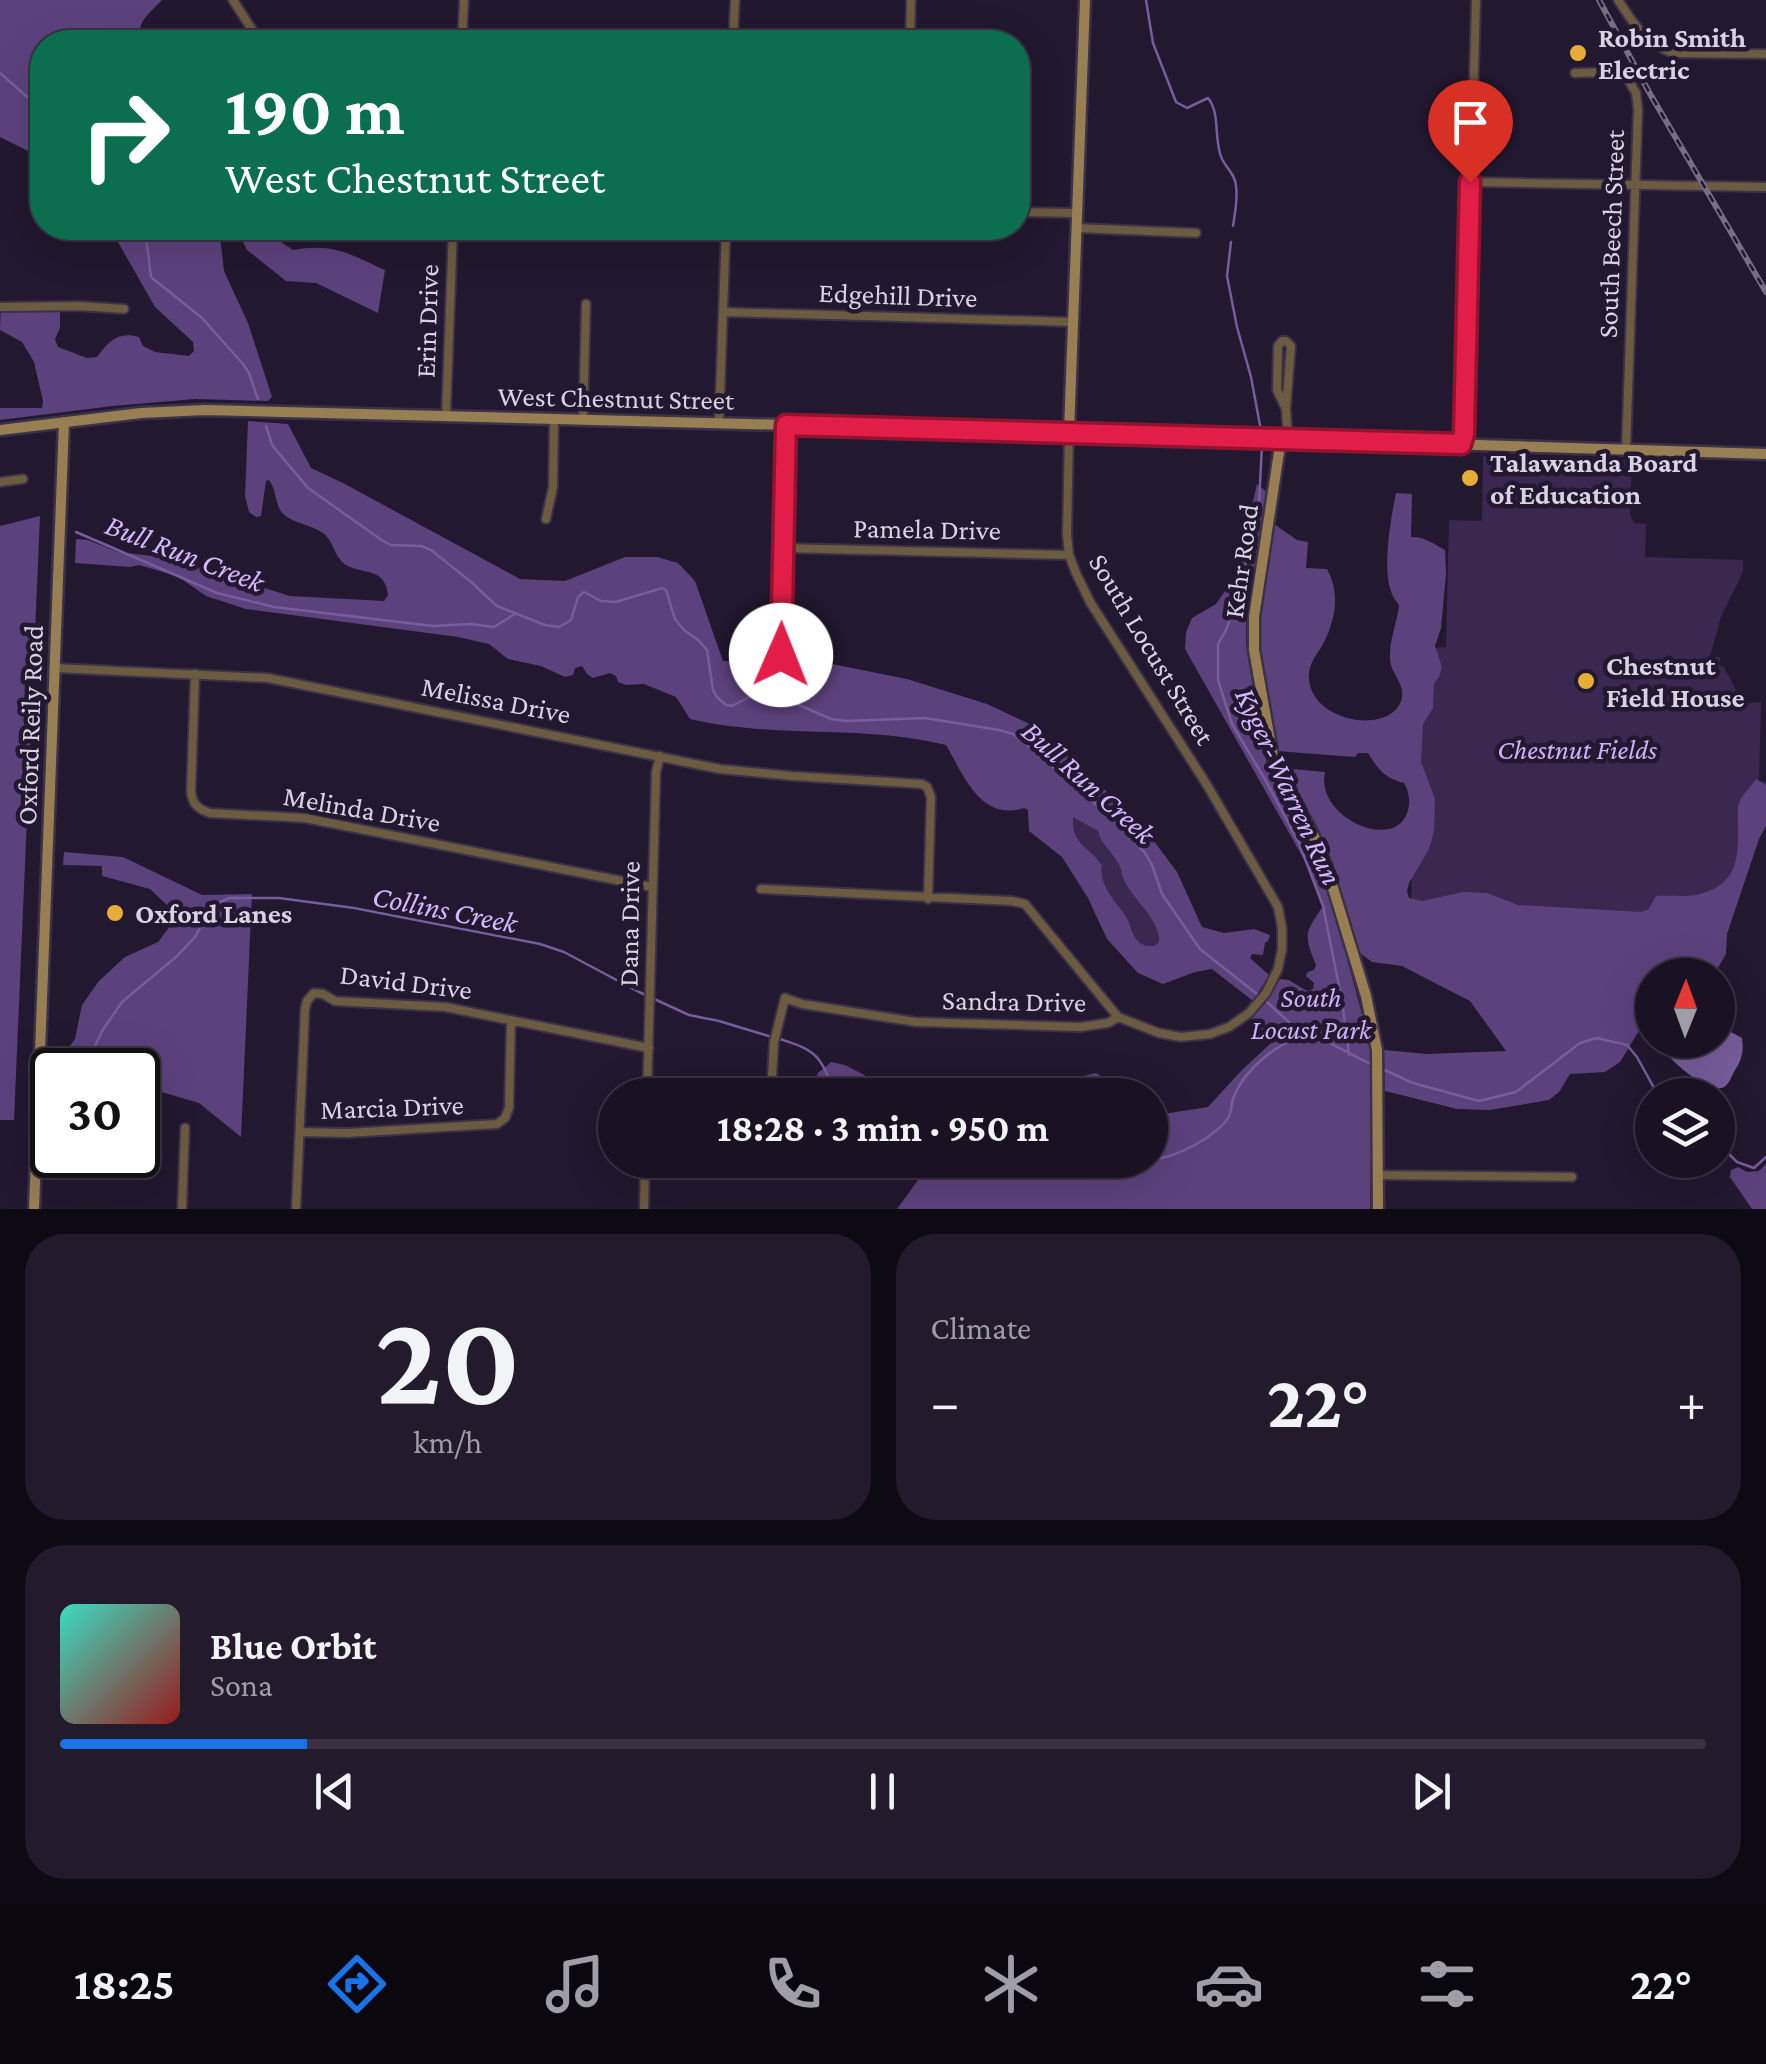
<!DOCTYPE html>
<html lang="en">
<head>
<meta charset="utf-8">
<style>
	:root { --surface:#1a1223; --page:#231b2b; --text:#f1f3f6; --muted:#9f9ea6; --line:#383241; --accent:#1a73e8 }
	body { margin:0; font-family:"Crimson Pro",serif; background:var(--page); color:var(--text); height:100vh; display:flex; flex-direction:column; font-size:38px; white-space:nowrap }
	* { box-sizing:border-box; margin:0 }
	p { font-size:32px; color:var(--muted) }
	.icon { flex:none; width:55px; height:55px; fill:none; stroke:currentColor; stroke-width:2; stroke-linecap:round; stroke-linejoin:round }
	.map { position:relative; height:1209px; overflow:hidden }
	.panel { display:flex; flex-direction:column; gap:25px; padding:25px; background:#0e0a13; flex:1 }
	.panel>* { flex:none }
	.banner { position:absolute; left:30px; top:30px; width:1000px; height:210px; border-radius:40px; box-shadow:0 10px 40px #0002,0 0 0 2px var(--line); background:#0b6e4f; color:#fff; overflow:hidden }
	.needle { width:65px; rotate:1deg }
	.controls { position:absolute; left:1635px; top:958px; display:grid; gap:20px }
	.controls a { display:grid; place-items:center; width:100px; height:100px; border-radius:50%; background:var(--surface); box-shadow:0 10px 40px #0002,0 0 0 2px var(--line); font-size:50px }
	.speed { position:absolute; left:30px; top:1048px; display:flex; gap:20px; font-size:50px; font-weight:700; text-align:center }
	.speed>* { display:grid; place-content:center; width:130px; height:130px; border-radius:50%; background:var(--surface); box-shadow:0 10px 40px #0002,0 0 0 2px var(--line); line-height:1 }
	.speed .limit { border:5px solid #111; border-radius:15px; background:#fff; color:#111 }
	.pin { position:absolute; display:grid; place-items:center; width:85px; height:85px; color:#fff; margin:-102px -42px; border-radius:50% 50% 50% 0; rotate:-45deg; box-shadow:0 0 10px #0007 }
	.pin .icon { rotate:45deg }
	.me { position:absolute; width:110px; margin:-55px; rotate:1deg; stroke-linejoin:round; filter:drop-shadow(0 0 8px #0008) }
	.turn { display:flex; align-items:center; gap:35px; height:210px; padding:0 30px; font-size:45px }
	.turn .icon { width:130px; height:130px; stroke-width:2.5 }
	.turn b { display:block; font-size:70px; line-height:85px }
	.big { font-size:75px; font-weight:700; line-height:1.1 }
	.panel .widget { flex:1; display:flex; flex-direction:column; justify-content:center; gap:15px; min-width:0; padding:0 35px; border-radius:40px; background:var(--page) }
	.panel .dial { align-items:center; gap:0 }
	.dial b { font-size:130px; line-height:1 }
	.song { display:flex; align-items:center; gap:30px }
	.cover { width:120px; height:120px; border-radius:15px; background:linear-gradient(135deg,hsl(170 70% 55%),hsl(0 70% 35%)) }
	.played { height:10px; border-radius:5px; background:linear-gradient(90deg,var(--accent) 15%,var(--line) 15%) }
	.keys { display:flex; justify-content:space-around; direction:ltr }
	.heat { display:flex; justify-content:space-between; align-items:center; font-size:55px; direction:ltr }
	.panel .tiles { flex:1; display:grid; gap:25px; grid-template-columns:1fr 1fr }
	.widget:last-child { grid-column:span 2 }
	.trip { position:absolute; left:598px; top:1078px; width:570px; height:100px; border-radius:50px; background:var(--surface); box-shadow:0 10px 40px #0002,0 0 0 2px var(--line); font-weight:700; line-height:100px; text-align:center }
	.dock { display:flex; height:160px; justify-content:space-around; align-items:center; background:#0a070e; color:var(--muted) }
	.dock .icon { width:70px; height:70px }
	.dock .current { color:var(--accent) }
	.dock b { font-size:45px; color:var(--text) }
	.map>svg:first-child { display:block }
	.green { fill:#3a2851 }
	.forest { fill:#5c427d; fill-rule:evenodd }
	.water { fill:#775d9b }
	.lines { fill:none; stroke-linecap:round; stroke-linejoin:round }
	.stream { stroke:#775d9b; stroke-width:2.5 }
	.street-casing { stroke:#3b3248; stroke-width:12 }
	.secondary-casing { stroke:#3b3248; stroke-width:15 }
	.street { stroke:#6b5b41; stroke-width:8 }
	.secondary { stroke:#987e53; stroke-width:10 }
	.rail-casing { stroke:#766e82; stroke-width:6 }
	.rail { stroke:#22182f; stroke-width:2.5; stroke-dasharray:8; stroke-linecap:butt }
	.route-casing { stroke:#92132f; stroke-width:25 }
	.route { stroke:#e11d48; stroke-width:18 }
	.poi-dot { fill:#e7ac37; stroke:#22182f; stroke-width:4 }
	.labels { text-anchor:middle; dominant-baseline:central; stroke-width:9; stroke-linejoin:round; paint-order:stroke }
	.poi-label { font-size:28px; font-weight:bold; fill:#d8d2e2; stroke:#22182f; text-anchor:start }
	.street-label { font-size:28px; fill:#d8d2e2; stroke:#22182f }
	.park-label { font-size:28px; font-style:italic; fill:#cdb0f7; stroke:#22182f }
	.water-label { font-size:30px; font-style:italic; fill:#d4b7ff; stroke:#22182f }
</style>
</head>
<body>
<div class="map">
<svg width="1766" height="1209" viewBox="0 0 1766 1209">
	<rect width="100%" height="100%" fill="#22182f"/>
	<path class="green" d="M1483,456l149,4 -2,55 4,8 12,1 -1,33 98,3v12l-22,45 -11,39 10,1v9l4,1 19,37 18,-2 -2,79 7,1v21l-25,70 -38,46 -292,-8 5,-262 30,-2 3,-127 33,1z
		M1072,816l26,15c3,14 15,21 21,34 7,14 -2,1 5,15 10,20 36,39 35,62l-6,5c-6,-1 -10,-1 -15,-6 -4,-4 -5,-11 -8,-16 -10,-18 -33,-37 -28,-60 -16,-22 -27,-17 -30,-49z"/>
	<path class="forest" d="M0,0h162c-12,13 -30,25 -18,42h-102v116l-42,-21z
		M110,228h109l5,43 24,52 24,74 -4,4 -73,-2 -82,7 -113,14v-12h42l1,-7 -9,-39 -12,-20 -22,-12 1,-29 50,3 9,7v17l-5,11 3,8 29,11 10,-1c12,-16 21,-26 42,-20l4,9 12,6 34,4 5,-5 -1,-9 -38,-35z
		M236,228h38l4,12 15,10c41,-7 56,4 92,20l-7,43 -62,-30 -30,-2 -39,-31z
		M248,421l40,3 23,44 32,15 177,96 45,2 60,-24h32l21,6 17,18 28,80 99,1 85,17 80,25 49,23 103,94 38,51 25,55 22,6 30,-4 16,6 -2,6 -3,2 -2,12 -11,-1 -2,4 19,17 -16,26 -41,-32 -17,3 -32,12 -25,-11 -31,-34 -19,-41 -26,-41 -33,-26 -1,-21 -4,-2c-43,14 -60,-32 -78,-63 -84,-21 -172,-6 -256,-26l-14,-22 -32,-13 -18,1 -8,-3 -2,-6 -6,-3 -17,5 -6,-4 -5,-8 -7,2 -2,7 -8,2 -24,-11 -33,-7 -19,-15 -31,-7 -212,-28 -40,-13 -29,-20 -38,-11 -9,2 -55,-4 1,-24 12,1 30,12 51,6 121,38 94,5 4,-6c-3,-28 -24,-20 -42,-30 -12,-8 -12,-24 -23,-32 -12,-9 -35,-10 -43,-23 -5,-10 -4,-21 -11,-30l-3,1 -5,35 -5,1 -7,-5 -4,-16zM1073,817l25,14c3,14 15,21 21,34 6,13 -1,2 5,15 9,20 36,39 35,62l-5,4c-7,0 -11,0 -16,-5 -6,-6 -7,-17 -12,-24 -9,-15 -28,-31 -24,-52 -14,-20 -30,-20 -29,-48z
		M1257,484l11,9 -22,121v31l14,87 13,41 34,57 14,33 44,162 6,30 1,47 -2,107h-473l21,-29 -15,-20h247v-44l58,-9 33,-36 30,-28 -20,-24 17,-19 12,-21 9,1 18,11 6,-2 1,-6 -8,-7 2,-4 6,-2 2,-5c-13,-31 -11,-32 7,-59l-13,-36 -125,-221 1,-17 6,-14 24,-14 20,-29z
		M1396,493l16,1 -1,43c13,-1 23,7 34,13l1,24 -5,54 -6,18 7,21 -3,10 -5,6 -1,25 -10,16 -2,38 14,37 -1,32 -5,18 -20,34 -2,8 2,7 13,3 41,-9 24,1 31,12 123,7 7,-2 8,-14c13,-1 27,1 40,-1 50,-11 41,-47 42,-88l3,-9 15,-19 10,6v41l-7,13 -32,95 -1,20 -10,17 -7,4h-57v23l-12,17v14l-20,33 -15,10 -35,2 -11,18 -10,8 -59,10 -33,-1 -72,-18 -1,-41 43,4 79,-3 -36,-50 -68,-35 -30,-4 -12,-9 -28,-86 -17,-42 -34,-57 44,4c-10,45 69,80 82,41 4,-10 2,-22 -3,-30 -20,-5 -26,-14 -36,-30h-10l-3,4 -79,-6c-7,-39 -18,-79 -18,-118 -1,-36 9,-74 16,-109l23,16 11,2 -2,26 21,1c13,24 9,49 -3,73 -6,12 -16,21 -15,35 0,44 79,59 92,24 6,-17 -10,-25 -11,-42 -1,-19 7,-35 9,-54 -3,-4 -7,-9 -8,-14 -9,-24 0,-73 5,-98z
		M40,516l-26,604h-14v-594z
		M64,852l59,5 79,38 50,-1 -11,243 -42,-34 -51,-15 -10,2v-20h-81v-6l18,-25 7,-34 17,-24 26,-24 33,-15 10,-13v-23l-18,-17 -48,-13v-10l-39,-1z
		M831,1062l14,3 57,30h-78l-7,-21z
		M1096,1073l14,9 -2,13h-58l25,-17z
		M1766,1164v45h-14l-22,-32 1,-7 7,-3 9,5 12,-1z"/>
	<path class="water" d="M1718,1025l24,13c2,12 0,22 -7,32 -4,6 -6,17 -14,18 -18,4 -57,-34 -66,-48h63z"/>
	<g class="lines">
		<path class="stream" d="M1146,0l7,43 23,59 11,6 21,-10c13,16 5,41 14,61 5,10 13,15 14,27 2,13 -1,27 -3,40
			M0,73l42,37
			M145,228l6,49 51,41 41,46 6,9 9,26
			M1231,242l-4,34 10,51 14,50 11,59
			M266,426l6,19 36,43 75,53 8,4 30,1 10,4 39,31 27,25 48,19 14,2 12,-7 7,-23 6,-5 17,9 15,1 46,-14 4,2 9,29 9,11 14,10 9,10 6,40 4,7 9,8 6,1 21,-11 21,-1 57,25 15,2 79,-3 74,12 14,4 11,8 89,77 32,34 7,12 10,29 38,55 67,53 35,32
			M1262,444l-3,60 -16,72 -16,52 -9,16v36l14,44 34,57 33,62 24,63 19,95 7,54
			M76,532l141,61 57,14 159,19 37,-2 24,3 21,-13
			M780,1039c12,4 31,9 39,21 10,13 9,26 25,35
			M1380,1068l33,15 66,18 37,-9 64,-49 17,-5 30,7 10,12 21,38
			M80,1070l8,-9 14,-30 20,-29 54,-45 19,-20 17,-31 17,-8h50l75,10 186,36 24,8 75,40 50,23 30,6 53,16
			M1718,1143l19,19 17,6 12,-11
			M942,1160l29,7 33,-7
			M1123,1160c34,3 54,-4 82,-21 8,-6 18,-12 23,-21 4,-6 3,-15 6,-22 13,-30 40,-48 68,-62 27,5 46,20 71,31"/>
		<defs>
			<path id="street" d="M233,0l27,42
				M1618,0c15,23 28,44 55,53l93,1
				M462,42l2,-42
				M733,42l2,-42
				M910,42l1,-42
				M1575,73l44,-1 6,2 11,19 2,17 -12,339
				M1470,182l296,5
				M1018,212l59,1
				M1076,228l120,5
				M0,307l79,-1 45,3
				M723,312l350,10
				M1286,409l-9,-19 1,-44 4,-5h4l5,5 -5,63 2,30
				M446,416l7,-188
				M583,419l3,-115
				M719,423l7,-195
				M1461,444l3,-10 12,-434
				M0,482l23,-3
				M546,519l7,-32 1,-68
				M783,548l286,7
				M781,655l5,-230
				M55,668l213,10 452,91 72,7 130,8 5,3 4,10 -3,102
				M195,674l-4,117c1,13 7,18 19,22l95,5 347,69
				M761,889l251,12 13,3 93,113 41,16 22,4 29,-3 19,-7 20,-14 17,-20 12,-24 4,-20v-21l-4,-21 -71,-122 -117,-183 -14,-29 -7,-18 -2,-21 2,-102
				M647,1095l9,-323 4,-16
				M771,1095l3,-53 11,-44 17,6 114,18 164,5 28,-4 10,-6
				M300,1132l47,1 150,-9 8,-6 4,-10 2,-88
				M645,1161l203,4
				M1378,1175l194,2
				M182,1209l3,-81
				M296,1209l9,-200 2,-8 7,-8 9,1 12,7 110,6 204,41
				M644,1209l1,-49"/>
			<path id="secondary" d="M0,430l141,-17 64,-3 853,22 708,22
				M1069,432l16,-432
				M1281,439l-27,178v33l20,113 38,69 14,33 40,131 11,54 1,159
				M34,1209l30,-787"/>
		</defs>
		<use href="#street" class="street-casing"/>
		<use href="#secondary" class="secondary-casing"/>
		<use href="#street" class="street"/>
		<use href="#secondary" class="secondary"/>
		<defs>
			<path id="rail" d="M1599,0l50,92 117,200"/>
		</defs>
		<use href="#rail" class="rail-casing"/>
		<use href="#rail" class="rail"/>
	</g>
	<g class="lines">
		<defs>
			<path id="route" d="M781,655l5,-230 675,19 3,-10 6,-252"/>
		</defs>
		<use href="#route" class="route-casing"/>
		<use href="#route" class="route"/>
	</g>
	<g class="poi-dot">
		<circle cx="1578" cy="53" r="10"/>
		<circle cx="1470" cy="478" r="10"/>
		<circle cx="1586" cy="681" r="10"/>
		<circle cx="115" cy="913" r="10"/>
	</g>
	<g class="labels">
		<g class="poi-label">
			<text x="1598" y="37">Robin Smith<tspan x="1598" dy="32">Electric</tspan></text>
			<text x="1490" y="462">Talawanda Board<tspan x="1490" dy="32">of Education</tspan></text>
			<text x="1606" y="665">Chestnut<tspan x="1606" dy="32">Field House</tspan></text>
			<text x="135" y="913">Oxford Lanes</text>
		</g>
		<g class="street-label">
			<text transform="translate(1611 234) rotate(-88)">South Beech Street</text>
			<text transform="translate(898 295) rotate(2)">Edgehill Drive</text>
			<text transform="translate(427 321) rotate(-88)">Erin Drive</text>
			<text transform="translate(616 398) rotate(1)">West Chestnut Street</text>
			<text transform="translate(927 529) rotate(1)">Pamela Drive</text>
			<text transform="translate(1241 561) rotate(-82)">Kehr Road</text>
			<text transform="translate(1152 649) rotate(59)">South Locust Street</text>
			<text transform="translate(496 700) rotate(11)">Melissa Drive</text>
			<text transform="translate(30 725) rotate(-88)">Oxford Reily Road</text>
			<text transform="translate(362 809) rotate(10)">Melinda Drive</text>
			<text transform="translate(629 924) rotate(-89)">Dana Drive</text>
			<text transform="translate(406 982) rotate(7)">David Drive</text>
			<text transform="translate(1014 1001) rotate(1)">Sandra Drive</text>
			<text transform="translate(392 1107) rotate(-2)">Marcia Drive</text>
		</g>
		<g class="park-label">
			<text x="1577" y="749">Chestnut Fields</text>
			<text x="1311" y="997">South<tspan x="1311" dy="32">Locust Park</tspan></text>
		</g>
		<g class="water-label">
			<text transform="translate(185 553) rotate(21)">Bull Run Creek</text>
			<text transform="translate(1089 782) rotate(42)">Bull Run Creek</text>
			<text transform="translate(1289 786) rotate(65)">Kyger-Warren Run</text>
			<text transform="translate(445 909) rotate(11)">Collins Creek</text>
		</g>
	</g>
</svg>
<div class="controls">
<a><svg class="needle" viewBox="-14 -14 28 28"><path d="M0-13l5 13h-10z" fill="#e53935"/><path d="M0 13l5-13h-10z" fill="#9f9ea6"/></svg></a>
<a><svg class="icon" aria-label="layers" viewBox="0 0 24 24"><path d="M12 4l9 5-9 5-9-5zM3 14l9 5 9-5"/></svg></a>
</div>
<div class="speed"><div class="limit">30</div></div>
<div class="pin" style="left:1470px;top:182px;background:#d93025"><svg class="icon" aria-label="arrive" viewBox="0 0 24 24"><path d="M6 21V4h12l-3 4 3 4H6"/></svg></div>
<svg class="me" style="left:781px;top:655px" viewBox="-20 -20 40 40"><circle r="19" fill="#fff"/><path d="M0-13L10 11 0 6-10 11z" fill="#e11d48"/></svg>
<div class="trip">18:28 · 3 min · 950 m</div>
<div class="banner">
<div class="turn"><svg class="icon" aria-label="right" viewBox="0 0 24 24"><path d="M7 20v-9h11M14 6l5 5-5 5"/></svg><div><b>190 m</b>West Chestnut Street</div></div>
</div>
</div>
<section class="panel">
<div class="tiles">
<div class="widget dial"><b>20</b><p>km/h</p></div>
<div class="widget"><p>Climate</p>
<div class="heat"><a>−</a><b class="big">22°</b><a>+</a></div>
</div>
<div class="widget">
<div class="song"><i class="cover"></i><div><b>Blue Orbit</b><p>Sona</p></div></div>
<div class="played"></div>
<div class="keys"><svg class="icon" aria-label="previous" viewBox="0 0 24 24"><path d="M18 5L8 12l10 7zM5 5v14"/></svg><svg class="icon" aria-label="pause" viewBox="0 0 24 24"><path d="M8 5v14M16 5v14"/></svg><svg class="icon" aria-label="next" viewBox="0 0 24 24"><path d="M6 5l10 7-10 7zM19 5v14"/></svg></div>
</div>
</div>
</section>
<nav class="dock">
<b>18:25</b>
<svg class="icon current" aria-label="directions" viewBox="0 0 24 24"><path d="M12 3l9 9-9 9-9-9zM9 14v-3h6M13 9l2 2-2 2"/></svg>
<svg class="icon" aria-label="music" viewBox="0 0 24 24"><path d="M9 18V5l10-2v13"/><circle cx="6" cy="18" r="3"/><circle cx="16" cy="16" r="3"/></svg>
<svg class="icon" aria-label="phone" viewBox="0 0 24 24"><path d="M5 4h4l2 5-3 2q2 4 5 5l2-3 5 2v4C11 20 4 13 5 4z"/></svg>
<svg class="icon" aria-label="climate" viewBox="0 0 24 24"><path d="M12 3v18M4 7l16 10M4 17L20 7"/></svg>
<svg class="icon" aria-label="car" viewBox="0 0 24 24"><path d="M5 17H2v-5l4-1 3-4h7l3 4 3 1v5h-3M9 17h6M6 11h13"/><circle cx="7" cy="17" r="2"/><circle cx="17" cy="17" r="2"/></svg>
<svg class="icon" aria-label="filters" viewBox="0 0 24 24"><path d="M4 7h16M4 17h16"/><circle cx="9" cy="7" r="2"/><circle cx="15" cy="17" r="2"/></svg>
<b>22°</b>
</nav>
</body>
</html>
